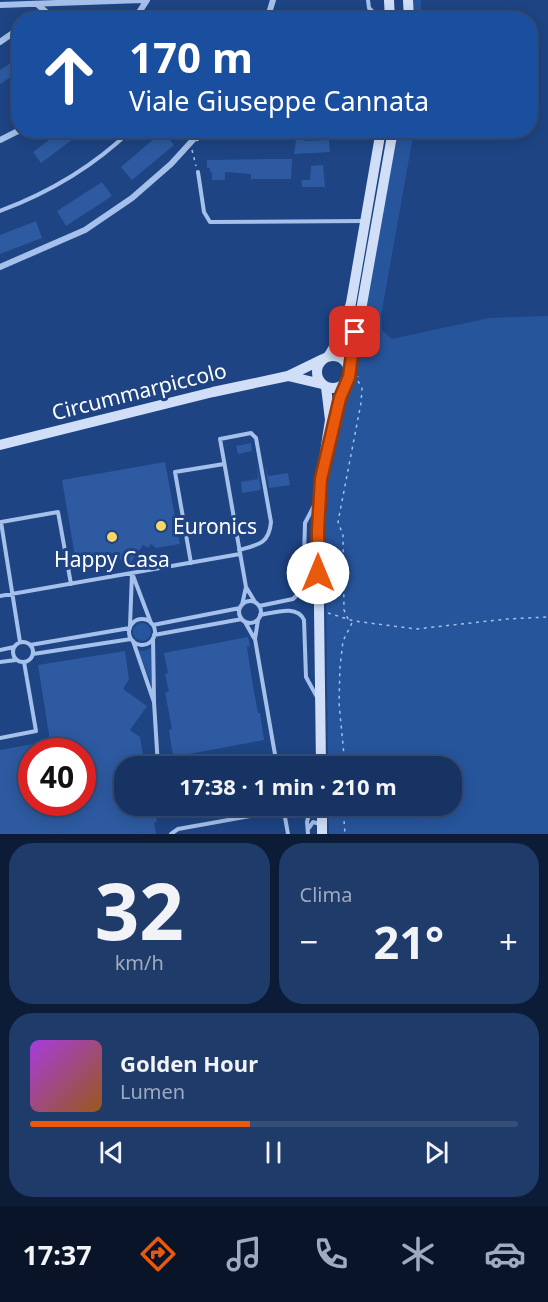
<!DOCTYPE html>
<html lang="it">
<head>
<meta charset="utf-8">
<style>
	:root { --surface:#163363; --page:#1f3b69; --text:#f1f3f6; --muted:#9eaabe; --line:#354e78; --accent:#ea580c }
	body { margin:0; font-family:"Noto Sans",sans-serif; background:var(--page); color:var(--text); height:100vh; display:flex; flex-direction:column; font-size:22px; white-space:nowrap }
	* { box-sizing:border-box; margin:0 }
	p { font-size:20px; color:var(--muted) }
	.icon { flex:none; width:33px; height:33px; fill:none; stroke:currentColor; stroke-width:2; stroke-linecap:round; stroke-linejoin:round }
	.map { position:relative; height:834px; overflow:hidden }
	.drawer { display:flex; flex-direction:column; gap:9px; padding:9px; background:#0c1c36; flex:1 }
	.drawer>* { flex:none }
	.top-card { position:absolute; left:12px; top:12px; width:525px; height:126px; border-radius:24px; box-shadow:0 3px 15px #0003,0 0 0 2px var(--line); background:#1a4fa0; color:#fff; overflow:hidden }
	.speed { position:absolute; left:18px; top:738px; display:flex; gap:12px; font-size:30px; font-weight:700; text-align:center }
	.speed>* { display:grid; place-content:center; width:78px; height:78px; border-radius:50%; background:var(--surface); box-shadow:0 3px 15px #0003,0 0 0 2px var(--line); line-height:1 }
	.speed .limit { border:9px solid #d22; background:#fff; color:#111 }
	.pin { position:absolute; display:grid; place-items:center; width:51px; height:51px; color:#fff; margin:-26px; border-radius:12px; box-shadow:0 3px 9px #0006 }
	.me { position:absolute; width:66px; margin:-33px; rotate:0deg; stroke-linejoin:round; filter:drop-shadow(0 0 4px #0008) }
	.turn { display:flex; align-items:center; gap:21px; height:126px; padding:0 18px; font-size:27px }
	.turn .icon { width:78px; height:78px; stroke-width:2.5 }
	.turn b { display:block; font-size:42px; line-height:51px }
	.big { font-size:45px; font-weight:700; line-height:1.1 }
	.drawer .card { flex:1; display:flex; flex-direction:column; justify-content:center; gap:9px; min-width:0; padding:0 21px; border-radius:24px; background:var(--page) }
	.drawer .dial { align-items:center; gap:0 }
	.dial b { font-size:78px; line-height:1 }
	.song { display:flex; align-items:center; gap:18px }
	.cover { width:72px; height:72px; border-radius:9px; background:linear-gradient(135deg,hsl(280 70% 55%),hsl(30 70% 35%)) }
	.played { height:6px; border-radius:3px; background:linear-gradient(90deg,var(--accent) 45%,var(--line) 45%) }
	.keys { display:flex; justify-content:space-around; direction:ltr }
	.heat { display:flex; justify-content:space-between; align-items:center; font-size:33px; direction:ltr }
	.drawer .tiles { flex:1; display:grid; gap:9px; grid-template-columns:1fr 1fr }
	.card:last-child { grid-column:span 2 }
	.trip { position:absolute; left:114px; top:756px; width:348px; height:60px; border-radius:24px; background:var(--surface); box-shadow:0 3px 15px #0003,0 0 0 2px var(--line); font-weight:700; line-height:60px; text-align:center }
	.tabs { display:flex; height:96px; justify-content:space-around; align-items:center; background:#091428; color:var(--muted) }
	.tabs .icon { width:42px; height:42px }
	.tabs .on { color:var(--accent) }
	.tabs b { font-size:27px; color:var(--text) }
	.map>svg:first-child { display:block }
	.green { fill:#27559c }
	.building { fill:#2d5aa1; fill-rule:evenodd }
	.lines { fill:none; stroke-linecap:round; stroke-linejoin:round }
	.path { stroke:#a5c0ea; stroke-width:1.5; stroke-dasharray:3 4.5; stroke-linecap:butt }
	.lane { stroke:#a5c0ea; stroke-width:4 }
	.street { stroke:#a5c0ea; stroke-width:6 }
	.secondary { stroke:#d0dff7; stroke-width:10 }
	.route-casing { stroke:#983908; stroke-width:15 }
	.route { stroke:#ea580c; stroke-width:10 }
	.poi-dot { fill:#f9d764; stroke:#1e4484; stroke-width:2 }
	.labels { text-anchor:middle; dominant-baseline:central; stroke-width:6; stroke-linejoin:round; paint-order:stroke }
	.street-label { font-size:21px; fill:#fff; stroke:#1e4484 }
	.poi-label { font-size:21px; fill:#fff; stroke:#1e4484; text-anchor:start }
</style>
</head>
<body>
<div class="map">
<svg width="548" height="834" viewBox="0 0 548 834">
	<rect width="100%" height="100%" fill="#1e4484"/>
	<path class="green" d="M411,0h10v19l-10,1z
		M396,131h18l-33,185 1,14 10,9 97,-21 59,-2v518h-219l-1,-28h124v-40h-124l-3,-276 19,-95 12,-18v-26z
		M133 632a9 9 0 1 1 18 0a9 9 0 1 1-18 0Z
		M151,648v35l-13,-33 6,1z"/>
	<path class="building" d="M20,57v14l-20,13v-14z
		M20,96v17l-9,-11z
		M62,130h23l-44,33 -8,-11z
		M163,131l11,14 -42,35 -11,-13z
		M297,133h7v8l25,-1 1,12 -36,2z
		M271,159h21l-1,20h-40v-5l-26,-2v8h-13v-8h-2v-4h-3v-8z
		M323,165l2,22h-23l-1,-7h9l1,-14z
		M102,182l10,14 -46,30 -9,-15z
		M36,221l6,17 -42,16v-19z
		M251,443l1,8 -14,3 -2,-8z
		M165,462l15,82 -24,4 -5,-4 -3,4 -5,-3 -14,20 -19,-13 -3,4 -4,-3 -4,5 -23,4 -14,-82z
		M265,464l3,12 20,-3 2,12 -21,3z
		M257,465l4,25 -19,3 -1,-11 17,-3z
		M248,637l2,9 -3,1 6,39 5,27h2l4,27 -91,17 -4,-27 3,-1 -7,-37h4l-4,-18 3,-1 -4,-20z
		M125,651l4,28 -6,10 24,17 -17,24 10,7 5,29h-21v40h30l3,16h-3l2,12h-156v-84l50,-9 -12,-76zM32,752h50v50h-50z"/>
	<g class="lines">
		<path class="path" d="M192,150l4,16
			M328,613l26,8 62,8 91,-10 41,-2
			M348,619l-4,-9 -1,-75 -5,-13 23,-119 1,-15 -4,-7v-5
			M345,766l-6,-63 1,-36 3,-26 10,-20
			M343,806l2,28"/>
		<path class="lane" d="M368,0l1,8 7,7v5
			M198,172l6,40 6,10 154,-1
			M0,211c48,-18 94,-45 131,-81
			M239,550c19,-5 30,-6 32,-28l-15,-84 -5,-5 -31,6c9,49 17,98 26,148
			M191,563l-16,-91 49,-8
			M0,596l240,-42
			M239 612a11 11 0 1 1 22 0a11 11 0 1 1-22 0Z
			M242,605l4,-18 9,15
			M259,606l34,-7 10,-10 2,-66 11,-21
			M260,615c14,-2 37,-11 44,5l2,57 11,20
			M129 632a13 13 0 1 1 26 0a13 13 0 1 1-26 0Z
			M258,620l-3,19 22,127
			M245,622l9,16
			M153,625l87,-17
			M130,626l2,-53 19,50
			M154,635l88,-16
			M133,641l21,61 -1,-64
			M13 652a10 10 0 1 1 20 0a10 10 0 1 1-20 0Z
			M20,642l-19,-120 57,-10 13,72
			M30,645l100,-17
			M0,650l14,-3
			M33,654l98,-15
			M0,662l16,-2
			M154,702l4,64
			M0,738l36,-7 -12,-69
			M251,766l25,-4
			M283,806l5,28
			M309,828l4,-6 7,2
			M171,834l7,-5 106,-19
			M308,834l-1,-12 4,-16"/>
		<path class="street" d="M37,4l18,16
			M0,5l142,-5
			M39,20l11,-5
			M134,20l13,-20
			M267,20l6,-20
			M0,42l20,-14
			M188,130l9,8
			M0,140l20,-10
			M0,267l85,-37 47,-32 39,-34 31,-34"/>
		<path class="secondary" d="M389,0l1,20
			M408,0l1,20
			M317 372a16 16 0 1 1 32 0a16 16 0 1 1-32 0Z
			M328,357l13,-21 10,-33 30,-173
			M350,372l43,-242
			M288,376l34,8
			M334,423l6,-25 6,-16
			M0,445l213,-53 75,-16 35,-17
			M321,766l-3,-237 3,-50 9,-59 -4,-33
			M322,806v28"/>
	</g>
	<g class="lines">
		<defs>
			<path id="route" d="M318,573v-44l3,-50 19,-81 9,-21 6,-45"/>
		</defs>
		<use href="#route" class="route-casing"/>
		<use href="#route" class="route"/>
	</g>
	<g class="poi-dot">
		<circle cx="161" cy="526" r="6"/>
		<circle cx="112" cy="537" r="6"/>
	</g>
	<g class="labels">
		<g class="street-label">
			<text transform="translate(139 391) rotate(-14)">Circummarpiccolo</text>
		</g>
		<g class="poi-label">
			<text x="173" y="526">Euronics</text>
			<text x="112" y="559" text-anchor="middle">Happy Casa</text>
		</g>
	</g>
</svg>
<div class="speed"><div class="limit">40</div></div>
<div class="pin" style="left:355px;top:332px;background:#d93025"><svg class="icon" aria-label="arrive" viewBox="0 0 24 24"><path d="M6 21V4h12l-3 4 3 4H6"/></svg></div>
<svg class="me" style="left:318px;top:573px" viewBox="-20 -20 40 40"><circle r="19" fill="#fff"/><path d="M0-13L10 11 0 6-10 11z" fill="#ea580c"/></svg>
<div class="trip">17:38 · 1 min · 210 m</div>
<div class="top-card">
<div class="turn"><svg class="icon" aria-label="ahead" viewBox="0 0 24 24"><path d="M12 20V5M6 11l6-6 6 6"/></svg><div><b>170 m</b>Viale Giuseppe Cannata</div></div>
</div>
</div>
<section class="drawer">
<div class="tiles">
<div class="card dial"><b>32</b><p>km/h</p></div>
<div class="card"><p>Clima</p>
<div class="heat"><a>−</a><b class="big">21°</b><a>+</a></div>
</div>
<div class="card">
<div class="song"><i class="cover"></i><div><b>Golden Hour</b><p>Lumen</p></div></div>
<div class="played"></div>
<div class="keys"><svg class="icon" aria-label="previous" viewBox="0 0 24 24"><path d="M18 5L8 12l10 7zM5 5v14"/></svg><svg class="icon" aria-label="pause" viewBox="0 0 24 24"><path d="M8 5v14M16 5v14"/></svg><svg class="icon" aria-label="next" viewBox="0 0 24 24"><path d="M6 5l10 7-10 7zM19 5v14"/></svg></div>
</div>
</div>
</section>
<nav class="tabs">
<b>17:37</b>
<svg class="icon on" aria-label="directions" viewBox="0 0 24 24"><path d="M12 3l9 9-9 9-9-9zM9 14v-3h6M13 9l2 2-2 2"/></svg>
<svg class="icon" aria-label="music" viewBox="0 0 24 24"><path d="M9 18V5l10-2v13"/><circle cx="6" cy="18" r="3"/><circle cx="16" cy="16" r="3"/></svg>
<svg class="icon" aria-label="phone" viewBox="0 0 24 24"><path d="M5 4h4l2 5-3 2q2 4 5 5l2-3 5 2v4C11 20 4 13 5 4z"/></svg>
<svg class="icon" aria-label="climate" viewBox="0 0 24 24"><path d="M12 3v18M4 7l16 10M4 17L20 7"/></svg>
<svg class="icon" aria-label="car" viewBox="0 0 24 24"><path d="M5 17H2v-5l4-1 3-4h7l3 4 3 1v5h-3M9 17h6M6 11h13"/><circle cx="7" cy="17" r="2"/><circle cx="17" cy="17" r="2"/></svg>
</nav>
</body>
</html>
